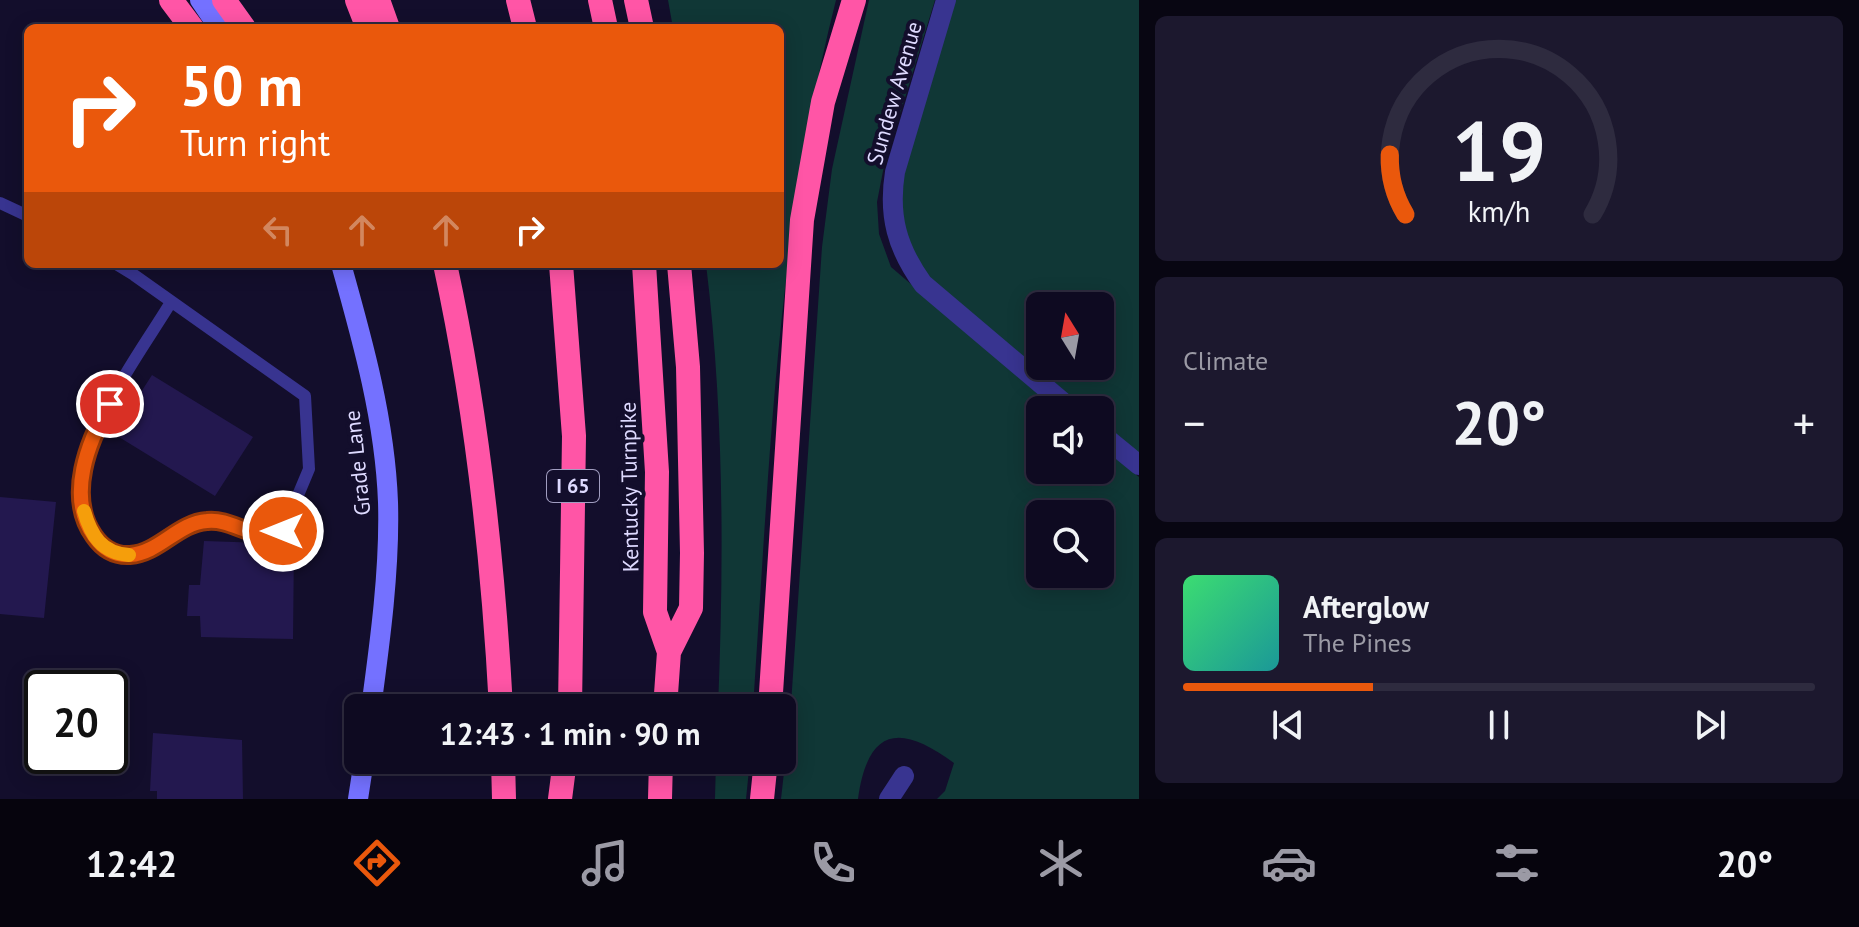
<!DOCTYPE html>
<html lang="en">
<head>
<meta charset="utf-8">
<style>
	:root { --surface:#0e0a21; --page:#1c182e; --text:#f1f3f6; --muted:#9b9aa5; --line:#2e2b3f; --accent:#ea580c }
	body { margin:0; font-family:"PT Sans",sans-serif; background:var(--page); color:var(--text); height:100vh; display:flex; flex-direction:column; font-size:30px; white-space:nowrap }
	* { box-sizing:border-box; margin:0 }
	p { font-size:26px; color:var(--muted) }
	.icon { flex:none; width:44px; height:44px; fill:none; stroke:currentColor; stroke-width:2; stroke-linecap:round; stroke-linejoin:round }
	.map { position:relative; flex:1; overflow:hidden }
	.sheet { display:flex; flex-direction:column; gap:16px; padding:16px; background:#080612; width:720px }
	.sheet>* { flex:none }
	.top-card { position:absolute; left:24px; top:24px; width:760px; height:244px; border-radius:12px; box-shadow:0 4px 20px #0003,0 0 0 2px var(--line); background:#ea580c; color:#fff; overflow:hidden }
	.needle { width:52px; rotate:349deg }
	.tools { position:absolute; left:1026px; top:292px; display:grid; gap:16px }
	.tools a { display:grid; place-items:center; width:88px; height:88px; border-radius:12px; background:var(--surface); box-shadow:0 4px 20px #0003,0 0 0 2px var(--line); font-size:40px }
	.speed { position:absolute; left:24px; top:670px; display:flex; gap:16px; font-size:40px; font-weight:700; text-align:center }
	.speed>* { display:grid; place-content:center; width:104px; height:104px; border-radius:50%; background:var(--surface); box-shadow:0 4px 20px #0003,0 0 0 2px var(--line); line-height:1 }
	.speed .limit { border:4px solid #111; border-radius:12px; background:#fff; color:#111 }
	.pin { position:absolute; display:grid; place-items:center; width:68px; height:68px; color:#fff; margin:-34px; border:4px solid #fff; border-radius:50%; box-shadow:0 2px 8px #0007 }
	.me { position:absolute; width:88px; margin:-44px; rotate:270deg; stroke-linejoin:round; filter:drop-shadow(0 0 6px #0008) }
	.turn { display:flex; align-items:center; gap:28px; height:168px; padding:0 24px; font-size:36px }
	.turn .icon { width:104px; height:104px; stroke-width:2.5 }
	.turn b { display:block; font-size:56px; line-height:68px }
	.lanes { display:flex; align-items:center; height:76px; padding:0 24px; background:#0003; justify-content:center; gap:40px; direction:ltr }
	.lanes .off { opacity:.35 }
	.big { font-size:60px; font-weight:700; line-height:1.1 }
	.sheet .card { flex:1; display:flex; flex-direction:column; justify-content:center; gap:12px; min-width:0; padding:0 28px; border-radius:12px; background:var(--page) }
	.sheet .dial { align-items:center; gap:0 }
	.dial svg { height:208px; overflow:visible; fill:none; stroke:var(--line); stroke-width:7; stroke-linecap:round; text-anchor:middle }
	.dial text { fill:var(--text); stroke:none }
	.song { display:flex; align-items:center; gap:24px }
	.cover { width:96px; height:96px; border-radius:12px; background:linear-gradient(135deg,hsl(140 70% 55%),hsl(180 70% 35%)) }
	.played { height:8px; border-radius:4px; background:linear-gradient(90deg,var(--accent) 30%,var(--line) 30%) }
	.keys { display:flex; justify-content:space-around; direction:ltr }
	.heat { display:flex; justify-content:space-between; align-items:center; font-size:44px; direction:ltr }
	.trip { position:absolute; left:344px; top:694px; width:452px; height:80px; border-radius:12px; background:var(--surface); box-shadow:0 4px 20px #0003,0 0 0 2px var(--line); font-weight:700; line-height:80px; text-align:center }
	.tab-bar { display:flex; height:128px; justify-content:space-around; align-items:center; background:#06040d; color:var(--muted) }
	.tab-bar .icon { width:56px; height:56px }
	.tab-bar .selected { color:var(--accent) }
	.tab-bar b { font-size:36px; color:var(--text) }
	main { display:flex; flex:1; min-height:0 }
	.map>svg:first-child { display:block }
	.green { fill:#103736; fill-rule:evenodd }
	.building { fill:#23184f }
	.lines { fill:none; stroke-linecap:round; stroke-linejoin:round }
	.service { stroke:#383490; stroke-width:12 }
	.minor { stroke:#383490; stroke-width:20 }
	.secondary { stroke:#7471ff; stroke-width:20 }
	.motorway { stroke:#ff55a6; stroke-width:24 }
	.route-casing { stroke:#983908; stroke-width:20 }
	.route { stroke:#ea580c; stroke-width:14 }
	.slow { stroke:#f59e0b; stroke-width:14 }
	.labels { text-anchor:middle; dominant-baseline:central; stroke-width:8; stroke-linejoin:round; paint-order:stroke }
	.shield { fill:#130e2c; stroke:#a19dc0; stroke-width:2 }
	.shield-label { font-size:20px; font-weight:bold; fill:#dedaff }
	.street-label { font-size:22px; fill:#dedaff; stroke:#130e2c }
</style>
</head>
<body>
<main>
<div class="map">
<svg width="1139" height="799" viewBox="0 0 1139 799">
	<rect width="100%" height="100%" fill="#130e2c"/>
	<path class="green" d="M668,0h168c-59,231 -67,471 -83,708h-35c6,-148 6,-297 -12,-444h74v-236h-107z
		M869,0h66l-51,166 -7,36 2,32 12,33 167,143h-18v60h60v-25l39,32v322h-202l8,-8 9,-28c-54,-40 -86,-36 -96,36h-77l9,-80 32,-472 10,-78zM1040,514h60v60h-60z
		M955,0h184v454l-39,-33v-11h-14l-151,-123 -24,-33 -10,-38 2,-39zM1040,306h60v60h-60z
		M716,760h34l-4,39h-31z"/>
	<path class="building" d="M152,375l101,62 -38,59 -101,-62z
		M0,497l56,5 -12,116 -44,-4z
		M204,541l90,3 -1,95 -92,-2 -1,-21h-13l2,-31h11z
		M153,733l89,7 1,59h-86v-8h-7z"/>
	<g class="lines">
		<path class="service" d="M0,203l28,13
			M116,264l18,11 171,121 4,73 -26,62 -13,6c-15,-3 -51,-18 -65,-16 -29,5 -48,33 -77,34 -16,1 -26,-8 -35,-20 -45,-63 46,-179 78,-233"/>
		<path class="minor" d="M946,0l-51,172c-7,44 2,76 28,112l149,126
			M1100,433l39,32
			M889,799l15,-23"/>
		<path class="secondary" d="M200,0l19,28
			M341,264c22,78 44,157 47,238 2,66 -8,140 -17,206
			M358,799l6,-39"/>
		<path class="motorway" d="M171,0l21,28
			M224,0l20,28
			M357,0l11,28
			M378,0l10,28
			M518,0l7,28
			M600,0l6,28
			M636,0l6,28
			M445,264c32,147 48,294 56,444
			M561,264l13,172 -4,272
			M644,264l13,208 -2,140 14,40 -4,56
			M669,652l22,-44 1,-55 -4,-186 -9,-103
			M770,708l32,-488 21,-118 31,-102
			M503,760l1,39
			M560,799l5,-39
			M660,799l1,-39
			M762,799l4,-39"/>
	</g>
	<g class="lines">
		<defs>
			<path id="route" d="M110,404c-22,37 -44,93 -16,132 9,13 20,20 36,19 29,-2 48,-32 77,-34 27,-3 48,23 76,10"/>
		</defs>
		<use href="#route" class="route-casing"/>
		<use href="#route" class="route"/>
		<path class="slow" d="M84,511c7,25 18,42 45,44"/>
	</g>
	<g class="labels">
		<rect class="shield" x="547" y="470" width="52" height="32" rx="6"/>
		<g class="shield-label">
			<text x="573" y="486">I 65</text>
		</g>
		<g class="street-label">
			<text transform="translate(894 93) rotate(-74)">Sundew Avenue</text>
			<text transform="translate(357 463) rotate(-96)">Grade Lane</text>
			<text transform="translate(629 487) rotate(-91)">Kentucky Turnpike</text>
		</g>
	</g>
</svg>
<div class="tools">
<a><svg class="needle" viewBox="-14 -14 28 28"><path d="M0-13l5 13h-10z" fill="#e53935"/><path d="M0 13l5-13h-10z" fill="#9b9aa5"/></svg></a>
<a><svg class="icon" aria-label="sound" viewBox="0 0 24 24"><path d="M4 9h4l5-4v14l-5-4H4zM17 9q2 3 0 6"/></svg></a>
<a><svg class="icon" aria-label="search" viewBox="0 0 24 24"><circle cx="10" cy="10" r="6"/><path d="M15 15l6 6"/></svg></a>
</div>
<div class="speed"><div class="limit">20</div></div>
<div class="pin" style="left:110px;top:404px;background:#d93025"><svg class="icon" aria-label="arrive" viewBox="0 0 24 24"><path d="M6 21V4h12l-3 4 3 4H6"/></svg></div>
<svg class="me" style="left:283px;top:531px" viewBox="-20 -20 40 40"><circle r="17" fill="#ea580c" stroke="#fff" stroke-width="3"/><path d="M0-11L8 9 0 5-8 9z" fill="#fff"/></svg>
<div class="trip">12:43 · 1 min · 90 m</div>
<div class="top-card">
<div class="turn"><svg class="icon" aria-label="right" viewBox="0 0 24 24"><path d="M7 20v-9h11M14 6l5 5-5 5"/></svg><div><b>50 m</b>Turn right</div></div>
<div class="lanes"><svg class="icon off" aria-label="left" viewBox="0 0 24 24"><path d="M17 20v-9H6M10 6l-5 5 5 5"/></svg><svg class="icon off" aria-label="ahead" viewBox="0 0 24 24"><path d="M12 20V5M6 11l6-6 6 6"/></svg><svg class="icon off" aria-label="ahead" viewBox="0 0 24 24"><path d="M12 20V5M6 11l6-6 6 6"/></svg><svg class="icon" aria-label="right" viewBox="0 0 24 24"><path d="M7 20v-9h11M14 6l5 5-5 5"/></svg></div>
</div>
</div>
<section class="sheet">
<div class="card dial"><svg viewBox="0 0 100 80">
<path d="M14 69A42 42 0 1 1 86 69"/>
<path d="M14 69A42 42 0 0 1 8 46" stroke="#ea580c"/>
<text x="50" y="56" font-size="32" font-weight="700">19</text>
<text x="50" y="72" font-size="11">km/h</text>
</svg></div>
<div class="card"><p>Climate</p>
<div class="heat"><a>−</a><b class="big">20°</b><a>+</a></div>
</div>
<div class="card">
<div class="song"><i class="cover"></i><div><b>Afterglow</b><p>The Pines</p></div></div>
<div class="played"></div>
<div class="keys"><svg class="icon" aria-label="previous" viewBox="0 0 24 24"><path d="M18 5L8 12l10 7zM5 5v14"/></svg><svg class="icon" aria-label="pause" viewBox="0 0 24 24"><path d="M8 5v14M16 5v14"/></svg><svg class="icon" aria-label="next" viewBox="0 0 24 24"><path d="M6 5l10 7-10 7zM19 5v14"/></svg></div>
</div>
</section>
</main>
<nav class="tab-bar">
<b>12:42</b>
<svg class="icon selected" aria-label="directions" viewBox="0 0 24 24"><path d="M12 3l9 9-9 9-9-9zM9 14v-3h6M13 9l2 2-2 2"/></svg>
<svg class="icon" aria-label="music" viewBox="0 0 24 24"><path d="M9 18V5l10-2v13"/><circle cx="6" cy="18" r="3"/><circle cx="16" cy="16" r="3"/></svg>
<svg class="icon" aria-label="phone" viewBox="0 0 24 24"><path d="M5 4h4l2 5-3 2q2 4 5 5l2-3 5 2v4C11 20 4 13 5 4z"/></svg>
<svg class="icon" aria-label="climate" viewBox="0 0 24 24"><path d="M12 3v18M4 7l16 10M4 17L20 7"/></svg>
<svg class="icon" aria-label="car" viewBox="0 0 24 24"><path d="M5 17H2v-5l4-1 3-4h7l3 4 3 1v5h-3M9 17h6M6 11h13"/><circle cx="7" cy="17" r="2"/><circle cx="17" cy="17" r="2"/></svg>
<svg class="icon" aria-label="filters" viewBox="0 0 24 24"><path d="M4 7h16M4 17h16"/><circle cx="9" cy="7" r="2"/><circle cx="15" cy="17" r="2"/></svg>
<b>20°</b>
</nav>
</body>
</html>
